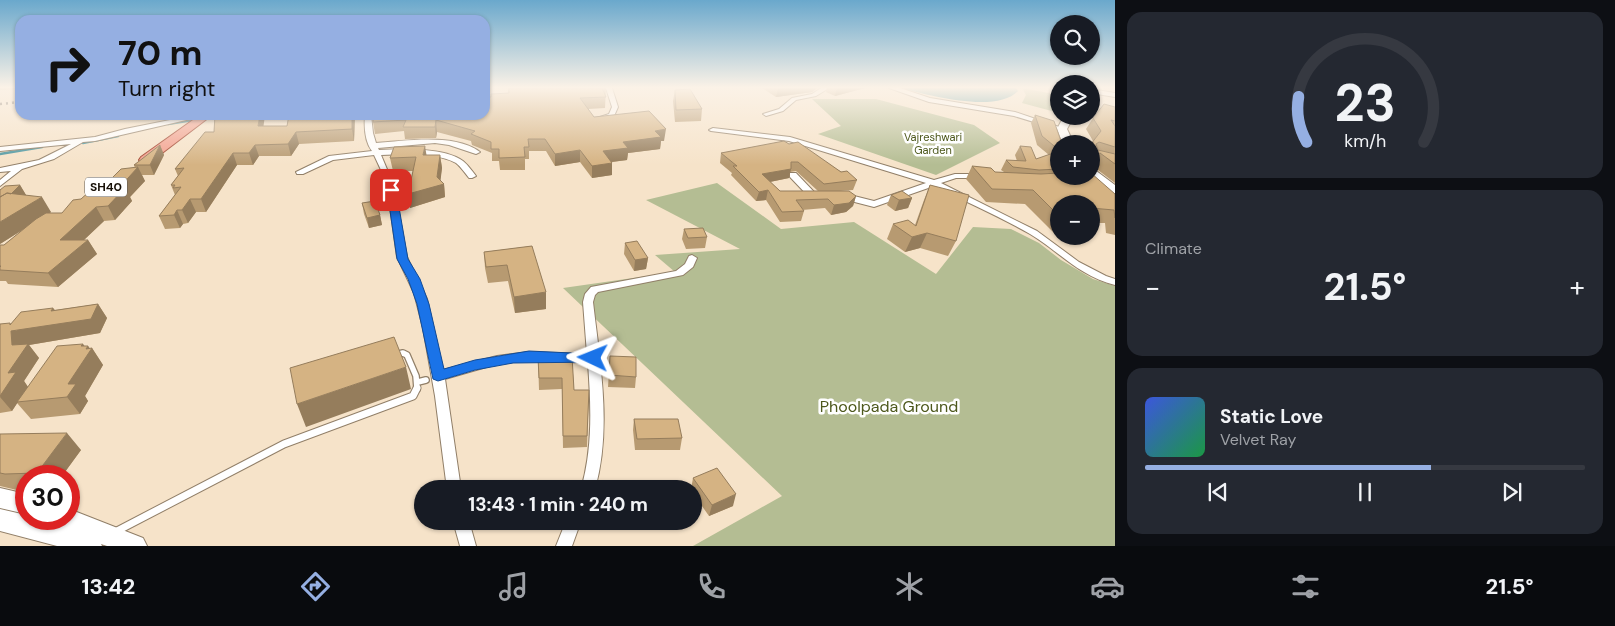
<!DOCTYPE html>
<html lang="en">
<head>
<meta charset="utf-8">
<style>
	:root { --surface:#171b24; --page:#242831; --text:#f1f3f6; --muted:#9ea1a6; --line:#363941; --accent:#95afe2 }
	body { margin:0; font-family:"DM Sans",sans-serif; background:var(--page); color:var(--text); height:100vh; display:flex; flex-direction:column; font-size:19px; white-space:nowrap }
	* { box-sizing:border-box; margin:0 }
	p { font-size:16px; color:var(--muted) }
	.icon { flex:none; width:28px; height:28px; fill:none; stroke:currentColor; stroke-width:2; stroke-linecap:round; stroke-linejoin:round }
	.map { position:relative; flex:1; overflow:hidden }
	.side { display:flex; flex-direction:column; gap:12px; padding:12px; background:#0d0f14; width:500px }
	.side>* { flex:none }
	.guide { position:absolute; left:15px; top:15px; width:475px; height:105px; border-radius:15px; box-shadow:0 1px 4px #0004; background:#95afe2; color:#111; overflow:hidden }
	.buttons { position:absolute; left:1050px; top:15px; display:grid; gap:10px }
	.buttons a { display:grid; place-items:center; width:50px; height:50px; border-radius:50%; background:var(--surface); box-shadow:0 1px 4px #0004; font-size:25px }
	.speed { position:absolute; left:15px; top:465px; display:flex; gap:10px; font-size:25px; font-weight:700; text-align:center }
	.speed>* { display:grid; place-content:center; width:65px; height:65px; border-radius:50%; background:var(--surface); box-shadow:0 1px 4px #0004; line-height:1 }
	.speed .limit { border:8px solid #d22; background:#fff; color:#111 }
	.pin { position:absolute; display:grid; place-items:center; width:42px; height:42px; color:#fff; margin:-21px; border-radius:10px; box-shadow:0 2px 8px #0006 }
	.me { position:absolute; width:55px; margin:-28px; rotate:272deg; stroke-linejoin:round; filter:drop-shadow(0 0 4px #0008) }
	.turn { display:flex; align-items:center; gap:18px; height:105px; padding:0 20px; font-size:22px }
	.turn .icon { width:65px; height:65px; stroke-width:2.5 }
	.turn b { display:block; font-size:35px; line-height:42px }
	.big { font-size:38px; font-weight:700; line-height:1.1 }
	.side .tile { flex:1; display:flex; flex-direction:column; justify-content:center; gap:8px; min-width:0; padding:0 18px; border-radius:15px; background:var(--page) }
	.side .dial { align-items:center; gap:0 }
	.dial svg { height:130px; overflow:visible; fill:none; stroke:var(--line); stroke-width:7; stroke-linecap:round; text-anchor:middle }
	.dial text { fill:var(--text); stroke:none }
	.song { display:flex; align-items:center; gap:15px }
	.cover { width:60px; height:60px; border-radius:8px; background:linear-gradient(135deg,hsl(230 70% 55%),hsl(140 70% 35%)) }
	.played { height:5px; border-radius:2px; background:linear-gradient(90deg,var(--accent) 65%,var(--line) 65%) }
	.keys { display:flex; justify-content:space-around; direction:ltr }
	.heat { display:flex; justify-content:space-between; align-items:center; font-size:28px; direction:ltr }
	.trip { position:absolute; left:414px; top:480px; width:288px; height:50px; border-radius:25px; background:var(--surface); box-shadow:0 1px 4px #0004; font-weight:700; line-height:50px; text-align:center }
	.dock { display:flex; height:80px; justify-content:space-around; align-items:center; background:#090b0e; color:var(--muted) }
	.dock .icon { width:35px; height:35px }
	.dock .active { color:var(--accent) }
	.dock b { font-size:22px; color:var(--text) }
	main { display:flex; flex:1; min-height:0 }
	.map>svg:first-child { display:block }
	.green { fill:#b4bd93 }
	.water { fill:#4e97a1 }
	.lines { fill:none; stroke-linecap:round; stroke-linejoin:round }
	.stream { stroke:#4e97a1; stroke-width:2.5 }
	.lane-far1-casing { stroke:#917f68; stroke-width:8 }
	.lane-casing { stroke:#917f68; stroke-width:9 }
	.street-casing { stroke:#917f68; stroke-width:2 }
	.secondary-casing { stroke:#917f68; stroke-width:2 }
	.primary-casing { stroke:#a0432c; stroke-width:2 }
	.lane-far1 { stroke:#fff; stroke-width:5.5 }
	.lane { stroke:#fff; stroke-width:7 }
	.street { fill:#fff; fill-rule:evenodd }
	.secondary { fill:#fff; fill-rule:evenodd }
	.primary { fill:#f29f8d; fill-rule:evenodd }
	.rail { stroke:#64594a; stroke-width:2.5; stroke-dasharray:2 4; stroke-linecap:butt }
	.wall { fill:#b79a71; fill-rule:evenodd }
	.shaded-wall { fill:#957d5c }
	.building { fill:#d5b383; stroke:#957d5c }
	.route { fill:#1a73e8; stroke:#114b97 }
	.labels { text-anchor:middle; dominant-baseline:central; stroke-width:5; stroke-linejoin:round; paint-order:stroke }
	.far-park-label { font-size:11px; fill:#4d581c; stroke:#fff }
	.shield { fill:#fff; stroke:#5c5751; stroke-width:1 }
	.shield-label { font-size:12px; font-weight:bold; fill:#160f06 }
	.near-park-label { font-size:16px; fill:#4d581c; stroke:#fff }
</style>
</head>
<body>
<main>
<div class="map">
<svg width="1115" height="546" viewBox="0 0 1115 546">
	<rect width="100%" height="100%" fill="#f6e3c9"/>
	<path class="green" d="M1022,88l32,6 5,19 -37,-10 4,-8z
		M812,99h64l98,26 26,18 -64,32 -118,-41 23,-8z
		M717,183l64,46 73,-7 82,52 37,-47 38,2 28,14 22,17 32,19 22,7v260h-422l89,-50 -219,-208 112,-16 -20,-17 85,-6 -94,-49z"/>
	<path class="water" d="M900,88h116l2,3c-22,23 -89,4 -118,-3z"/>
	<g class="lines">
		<path class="stream" d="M210,118l9,-1
			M168,124l25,-4
			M83,143l35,-7
			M0,154l42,-7"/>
		<defs>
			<path id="lane-far1" d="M395,355l8,-2 4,2 9,21 1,13
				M418,382l8,-2"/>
			<path id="lane" d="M115,532l169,-88 129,-48 4,-8"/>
			<path id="street" d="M606,88h6l6,19 -4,9 -17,4v-2l12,-4 3,-7z
				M821,88h8l-13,8 -20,4 -13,11 -17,5 -3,-2 16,-5 13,-11 20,-4z
				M889,88h11l30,10 85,14 50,17 -5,1 -46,-14 -85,-14z
				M1091,89l24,4v4l-24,-4z
				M195,115h13l-113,26 -12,1 -29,17 -32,10 -22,17v-6l11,-9 -11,1v-4l39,-8 32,-16 -71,7v-4l95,-10 30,-8z
				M365,115h6l2,18 3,10c30,-2 78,-10 104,9l-4,2 -27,-9 -14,-2 -57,5 1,2c23,-1 65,-3 84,11 5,4 9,10 13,15l-4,2h-3c-4,-5 -8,-11 -13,-15 -19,-11 -54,-9 -75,-8l13,31 13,71 20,42 16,71 54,-14 32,-4 58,2 -4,-52 2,-8 6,-7 85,-16 9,-7 4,-8 3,-1 5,3 -4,9 -10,8 -85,17 -3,3 -2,7c7,61 19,127 2,187h-14c12,-41 10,-84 7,-126l-59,-3 -32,4 -52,15 16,110h-14l-12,-93 -12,-68 -9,-35 -17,-36 -9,-64 -7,-23 -7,-15 -41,5 -30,14h-6l-1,-2 33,-16 43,-5c-7,-9 -8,-24 -7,-36z
				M713,128l77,9 144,43 21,-6h27l1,2 -4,2h-23l-15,5 96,48 42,31 27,14 9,3v6c-36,-9 -55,-33 -85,-51 -31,-18 -64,-32 -96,-48l-60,21 -35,-9v-4l3,-1 32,8 52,-18 -137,-42 -78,-10 -2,-1z
				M790,173h6l20,21 7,2v4l-13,-2 -20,-21z
				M453,521h16l7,25h-16z
				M566,521h15l-9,25h-16z"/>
			<path id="secondary" d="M1064,116h10l-7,13 7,15h-11l-6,-15z
				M1091,167l24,18v11l-4,-1 -20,-19z
				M0,488l26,6v20l-26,-6z
				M0,509l26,6v4h16l15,5 -2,-5h14v-10l74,29 4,8h-40l-6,-2 1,2h-45l-57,-15z"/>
			<path id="primary" d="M200,115h12l-63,48h-8l-2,-3 2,-3z"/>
		</defs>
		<use href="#lane-far1" class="lane-far1-casing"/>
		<use href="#lane" class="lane-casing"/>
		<use href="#street" class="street-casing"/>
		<use href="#secondary" class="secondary-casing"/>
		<use href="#primary" class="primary-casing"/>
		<use href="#lane-far1" class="lane-far1"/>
		<use href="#lane" class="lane"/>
		<use href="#street" class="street"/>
		<use href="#secondary" class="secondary"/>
		<use href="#primary" class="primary"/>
		<path class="rail" d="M0,104l20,-2"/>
	</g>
	<path class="wall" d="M0,88h20v1l-20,1z
		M508,88h98l-1,20 -17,1 6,8 70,24h-3l-1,8 -32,4 -1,7 -15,2v13l-20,3 -12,-16 -25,4 -9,-15h-17v8h-4v11h-25l-1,-9h-7v-8l-20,-8 -1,-4 -34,-9 -1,6 -31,1 -1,-8 -29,3 -2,-12 135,-29z
		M762,88h55l-5,4 -36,5z
		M827,88h38l-30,8 -9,-4z
		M675,90l27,19 -1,12 -26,1 -2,-21z
		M1115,107v76l-21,-16 -3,5v-28l2,-3 -7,-12 7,-11z
		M289,115h66l-1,26 -55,3 -8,12h-32l-6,9h-16l-31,47h-10l-8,11 -5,1 -3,4 -15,1 -6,-13 16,-21 -4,-10 7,-9 -3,-7 39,-37 73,-6z
		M1035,115l24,29v32l56,18v41l-9,-2 -1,-10h-14v-19h-32v31h-3l-31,-31 -39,-2 -20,-23 6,-13 23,6h9l-3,-2 5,-10 11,1 -2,-6 5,-9 16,13 13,-4 -12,-10 -6,-22z
		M789,144l68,36 -4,10 -13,1 16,5 -3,10 -7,6 -15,3 -6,-7 -23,2 2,1 -3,10 -21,1 -14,-22 -10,1 -25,-26 1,-2 -12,-10 1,-10zM796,171l22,20h-38l-10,-9 19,-4 1,-6z
		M160,145l4,10 -10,20h-12l3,6 -15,16 2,4 -17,19 -11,1 -20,19h4l9,14 -39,33 -50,-3 -2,-3h-6v-36h4l20,-16 -24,15 20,-59 6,10 25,17 -1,1h12l19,-14 20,-10 34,-21 -1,-3z
		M426,155h14l2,13 -2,12 4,4 1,13 -35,11 -2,-14 5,-23h-20l-3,-13z
		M930,185l26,56 -8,15 -28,-8 -15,4 -18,-13 6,-15 22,1 9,-25z
		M891,195l21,3 -4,10 -13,3 -8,-6z
		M362,203l18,12 2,10 -13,3 -5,-14z
		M684,229l23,8 -2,11 -19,1 -4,-10z
		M625,243l23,15 -2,11 -12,2 -10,-17z
		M532,246l14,63 -31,4 -7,-32 -20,2 -3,-15 -1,-16z
		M98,304l9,14 -7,15 -71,12 10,13 -15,23 4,6 55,-43 1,2h4l2,3 2,-1 11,17 -18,31 3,5 -8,13 -49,5 -14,-16 -5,8 -12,2v-89h11l42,-16 2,2z
		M572,356l2,34h15l-2,57 -24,1 -1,-59 -23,1 -1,-33z
		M610,356l26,21 -1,11 -27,-1z
		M634,419l48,19 -2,12h-45l-2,-20z
		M0,434l81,16 -19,26h-36v15h-5l-21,-5v1z
		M693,478l40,28 -24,10 -17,-24v-3h-1z"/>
	<path class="shaded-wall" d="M783,88h34l-5,4 -36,5 2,-8z
		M837,88h28l-30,8z
		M260,115h5l-3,22 -4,-11z
		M352,115h3l-1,26 -2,-12z
		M436,120l1,12 -1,6 -1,-11z
		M666,129l-2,12h-3l-1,8 -32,4 -1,7 -24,3v-12l20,-9 32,-11z
		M296,132l3,12 -8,12 -3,-12z
		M160,145l4,10 -10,20 -4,-10z
		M255,145l4,11 -6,9 -4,-12z
		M425,146l2,12 -4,-3z
		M580,150v12l-25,4v-12z
		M233,153l4,12 -31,47 -5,-13z
		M440,155l2,13 -2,17 4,-1 1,13 -35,11 -2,-14 29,-17z
		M612,163v12l-20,3v-12z
		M138,167l7,14 -15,16 2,4 -17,19 -7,-14 11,-18z
		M791,169l-2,9 -29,6 2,-10z
		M20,185l6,10 -20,3z
		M768,190l-2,10 -10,1 3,-9z
		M856,196l-3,10 -7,6 -15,3 3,-10z
		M42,197l9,15 -51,32v-22z
		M912,198l-4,10 -13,3 4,-11z
		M190,199l6,13 -8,11 -6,-13z
		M96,207l8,14 -35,33 -9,-14z
		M177,210l6,14 -3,4 -6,-13z
		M380,215l2,10 -13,3 -2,-10z
		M927,233l-7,15 -15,4 7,-15z
		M88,240l9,14 -39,33 -10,-14z
		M648,258l-2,11 -12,2 1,-11z
		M546,292v17l-31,4 -1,-16z
		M98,304l9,14 -7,15 -71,12 10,13 -15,23 4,6 -16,24 -12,-14 8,-24 4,-28 -2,-22 6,8 35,-20 2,-3 10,15z
		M83,344l3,4 2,-2 3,4 1,-2 11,17 -18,31 3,5 -8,13 -13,-17 1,-13 13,-38z
		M406,367l5,22 -105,38 -9,-23z
		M67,433l14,17 -19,26h-22l-3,-3z
		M736,494l-3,12 -24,10 3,-11z"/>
	<path class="building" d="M509,88h93l4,9 -26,1 14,19 55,-6 17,18 -11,2 6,6 -38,5 5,6 -25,3 9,12 -20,3 -12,-16 -25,4 -10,-15h-17l1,8h-5l1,10 -26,1v-9h-8v-7l-20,-8 4,-3 -39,-11 -1,7h-32l3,-7 -33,2 1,-7h111v-18h6v-3l18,-1z
		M690,89l12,20 -26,1 -1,-20z
		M1104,104l11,3v14l-4,-1 4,6v21l-16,-5 -3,2 2,6 17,4v10l-15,-11 -3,2v8l-6,-4v-15l10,-13 -8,-13z
		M215,115h45l-2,11h29l2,-11h63v14l-56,3 -8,12 -33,1 -6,8h-16l-32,46h-11l-8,11h-5l-3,5 -15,1 22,-29 -8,1 2,-3h-4l13,-17 -9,1 30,-37h9z
		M1035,115l19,6 8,23h-3v6l-17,-14z
		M784,141l5,3 9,-2 43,30 6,-1 10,9 -33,4 -26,-22h-7v7l-29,5 18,17h69l7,5 -7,7 -15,2 -6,-6 -32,1 8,11 -22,1 -14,-22 -9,2 -26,-26h4l-16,-13z
		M160,145l-10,20h-16l4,-3z
		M425,146l-2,9h17l-3,22 7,7 -36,10 8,-37 -26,1 4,-11z
		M1020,146l11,1 5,12 23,-8v18l-20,1 -26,-3 -7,-7 20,1z
		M972,166l19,2 4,4 46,2 18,-1v3h32v-3l24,21v24l-1,-8 -23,-2v-4h-32v12l-26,-26 -41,-1z
		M138,167l-19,21h6l-17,18 -12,1 -36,33h28l-40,33 -48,-3v-3l1,-1h-1v-21h4l32,-26 10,-6h16l11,-13 8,-1 10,-9 10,-1 20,-20z
		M20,185l-9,9 -4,-1 -7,4v-7l5,-4z
		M930,185l39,10 -13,46 -29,-8 -15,4 -19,-13 15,-4 8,6z
		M902,191l10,7 -13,2 -8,-5z
		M7,193l35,4 -42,25v-25z
		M375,201l5,14 -13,3 -5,-15z
		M703,228l4,9 -19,1 -4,-9z
		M637,241l11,17 -13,2 -10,-17z
		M532,246l14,46 -32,5 -7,-32 -21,2 -2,-15z
		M98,304l-7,15 -80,12 1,14 16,-1 -20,29 8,-1 -16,24v-72l10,-1v2l11,-13 32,-4 -2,3z
		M394,337l12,30 -109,37 -7,-36z
		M83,344l-2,2h7l-2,3 6,-1 -24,36h8l-9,13 -50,5 40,-56z
		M572,356l2,34h15l-2,46h-24l-1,-58h-23l-1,-21z
		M610,356l26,1v20l-27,-2z
		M634,419h44l4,19 -45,1z
		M67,433l-30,40 -32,1 -5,-1v-39z
		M717,468l19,26 -24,11 -19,-27z"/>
	<linearGradient id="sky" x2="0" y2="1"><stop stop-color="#6aa8cc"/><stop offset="0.53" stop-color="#fbf2e7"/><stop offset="1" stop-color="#fbf2e7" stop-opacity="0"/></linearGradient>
	<rect width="1115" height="165" fill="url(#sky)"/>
	<path class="route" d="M391,187l5,3 12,69 12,20 9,25 15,65 31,-9 54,-9 64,3 4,1 2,3 -2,4 -84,1 -38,7 -37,11 -5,-2 -16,-75 -9,-25 -11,-20 -10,-69z"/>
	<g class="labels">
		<g class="far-park-label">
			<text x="933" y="137">Vajreshwari<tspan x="933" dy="13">Garden</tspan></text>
		</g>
		<rect class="shield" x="85" y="177.5" width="42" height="19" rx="4"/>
		<g class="shield-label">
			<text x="106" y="187">SH40</text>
		</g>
		<g class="near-park-label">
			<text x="889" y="406">Phoolpada Ground</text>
		</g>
	</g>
</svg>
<div class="buttons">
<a><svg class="icon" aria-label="search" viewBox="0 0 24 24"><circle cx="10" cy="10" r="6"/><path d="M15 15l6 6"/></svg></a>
<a><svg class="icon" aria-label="layers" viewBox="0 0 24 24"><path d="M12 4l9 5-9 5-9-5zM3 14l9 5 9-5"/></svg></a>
<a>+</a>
<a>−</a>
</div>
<div class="speed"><div class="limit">30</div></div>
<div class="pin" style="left:391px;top:190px;background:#d93025"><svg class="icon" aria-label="arrive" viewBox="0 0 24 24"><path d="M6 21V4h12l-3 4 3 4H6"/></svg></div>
<svg class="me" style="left:593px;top:358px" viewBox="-20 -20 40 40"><path d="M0-17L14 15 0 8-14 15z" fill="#1a73e8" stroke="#fff" stroke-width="4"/></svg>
<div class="trip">13:43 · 1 min · 240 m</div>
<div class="guide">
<div class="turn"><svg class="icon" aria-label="right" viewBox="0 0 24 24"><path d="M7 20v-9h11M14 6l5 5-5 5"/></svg><div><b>70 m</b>Turn right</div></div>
</div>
</div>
<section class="side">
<div class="tile dial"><svg viewBox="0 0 100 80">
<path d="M14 69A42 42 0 1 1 86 69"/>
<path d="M14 69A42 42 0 0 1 9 41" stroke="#95afe2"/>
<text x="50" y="56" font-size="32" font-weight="700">23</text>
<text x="50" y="72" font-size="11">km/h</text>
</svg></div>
<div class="tile"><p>Climate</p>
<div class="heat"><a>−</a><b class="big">21.5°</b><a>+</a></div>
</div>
<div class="tile">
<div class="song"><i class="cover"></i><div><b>Static Love</b><p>Velvet Ray</p></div></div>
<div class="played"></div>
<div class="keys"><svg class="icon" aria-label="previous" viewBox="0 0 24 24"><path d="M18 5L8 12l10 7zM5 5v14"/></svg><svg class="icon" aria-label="pause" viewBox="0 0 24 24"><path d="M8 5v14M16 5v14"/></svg><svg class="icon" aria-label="next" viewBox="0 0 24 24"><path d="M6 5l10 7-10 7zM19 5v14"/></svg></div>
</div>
</section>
</main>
<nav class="dock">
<b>13:42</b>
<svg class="icon active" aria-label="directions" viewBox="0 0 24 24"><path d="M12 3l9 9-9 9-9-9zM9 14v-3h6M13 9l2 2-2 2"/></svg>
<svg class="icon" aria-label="music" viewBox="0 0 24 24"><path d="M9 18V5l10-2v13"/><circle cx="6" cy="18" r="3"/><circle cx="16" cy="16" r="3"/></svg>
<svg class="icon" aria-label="phone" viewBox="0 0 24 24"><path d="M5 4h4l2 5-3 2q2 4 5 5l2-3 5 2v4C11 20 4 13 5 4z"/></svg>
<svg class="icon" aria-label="climate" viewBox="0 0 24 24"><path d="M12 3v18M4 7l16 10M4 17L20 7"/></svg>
<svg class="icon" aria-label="car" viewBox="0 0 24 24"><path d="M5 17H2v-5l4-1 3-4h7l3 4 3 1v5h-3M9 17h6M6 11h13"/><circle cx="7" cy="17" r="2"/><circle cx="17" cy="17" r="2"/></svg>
<svg class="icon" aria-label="filters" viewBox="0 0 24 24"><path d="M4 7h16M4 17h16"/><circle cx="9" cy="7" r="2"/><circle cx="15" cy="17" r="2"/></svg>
<b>21.5°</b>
</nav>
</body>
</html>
